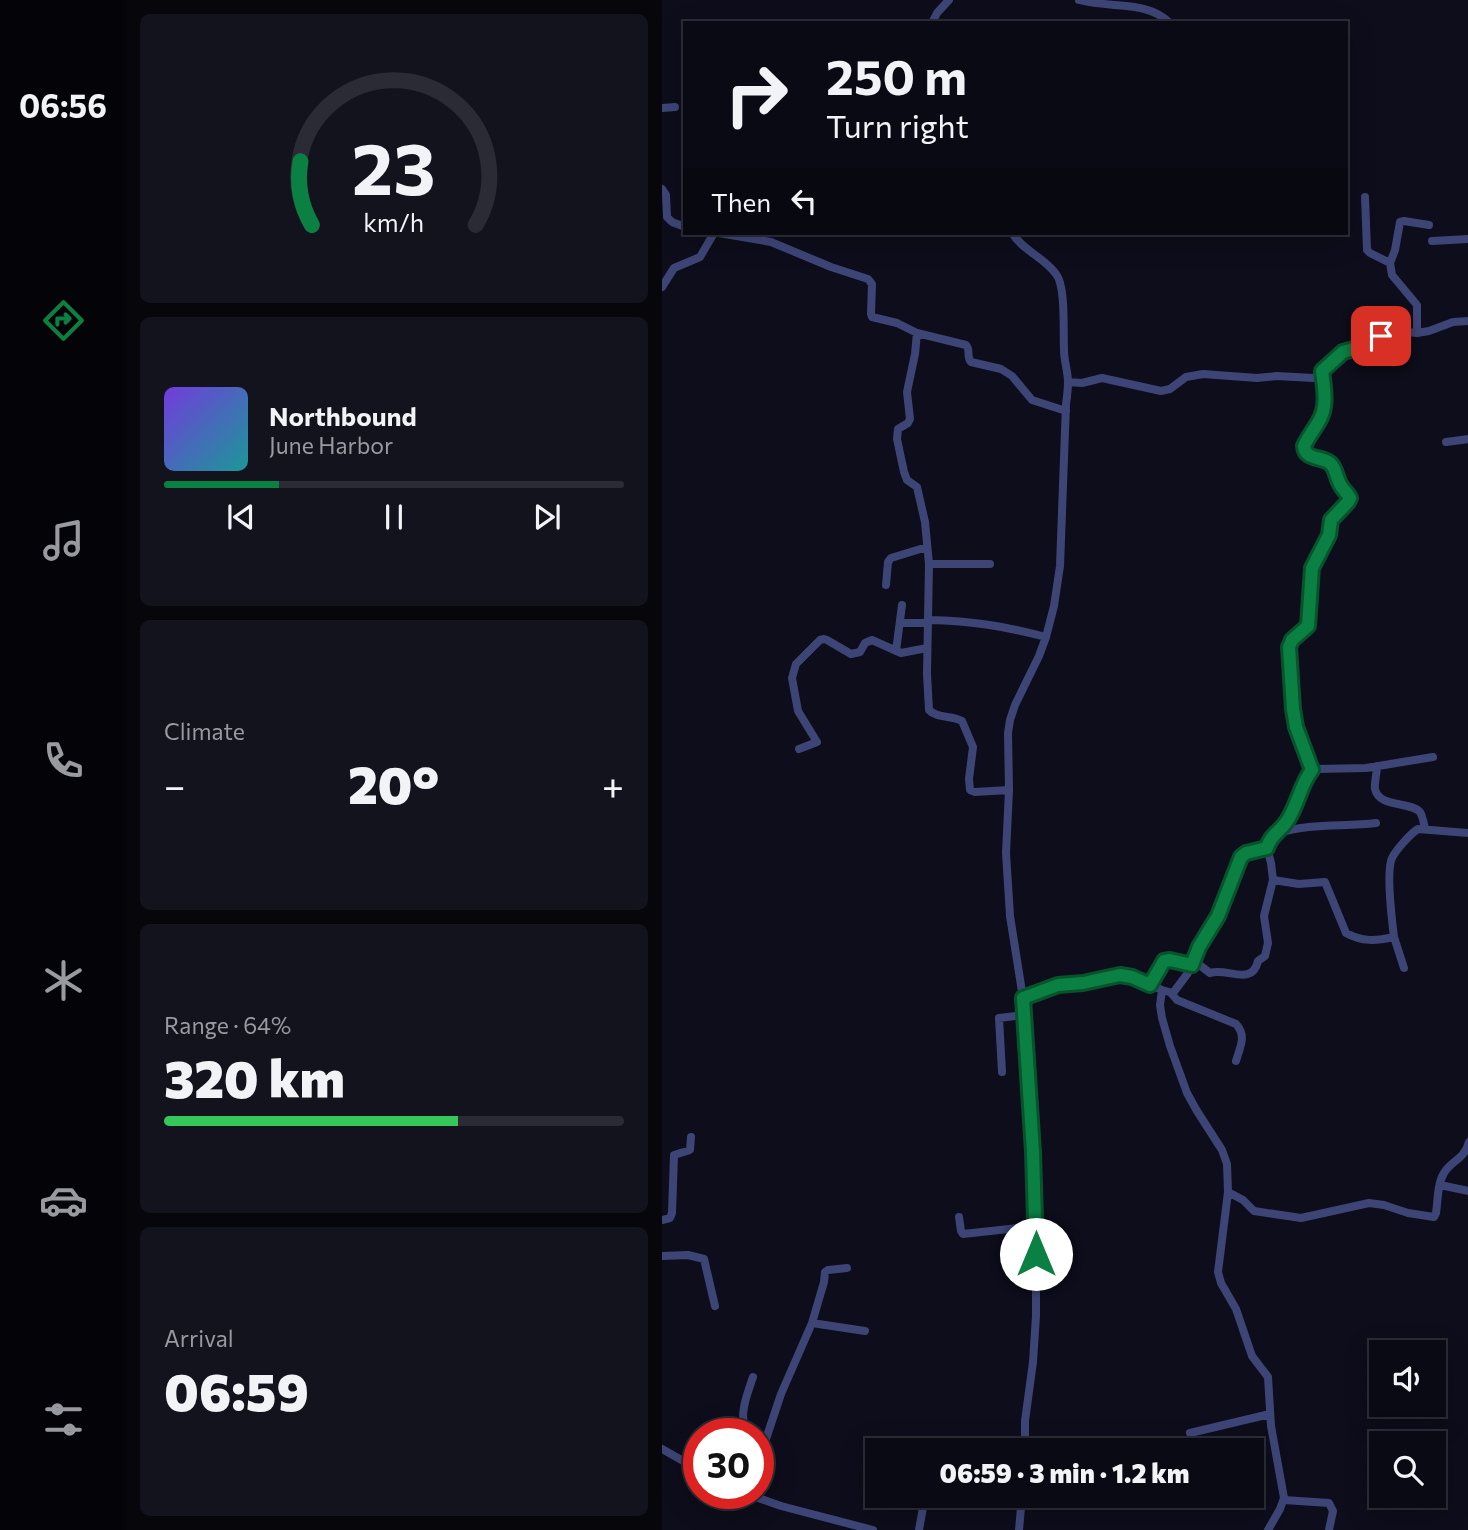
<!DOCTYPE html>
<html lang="en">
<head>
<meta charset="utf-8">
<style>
	:root { --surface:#0a0a14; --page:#13131d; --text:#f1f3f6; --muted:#999aa0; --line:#2a2b34; --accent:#0b8043 }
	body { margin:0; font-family:Commissioner,sans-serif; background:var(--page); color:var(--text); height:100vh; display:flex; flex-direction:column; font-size:26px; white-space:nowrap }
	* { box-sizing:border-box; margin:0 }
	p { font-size:23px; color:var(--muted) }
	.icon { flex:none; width:38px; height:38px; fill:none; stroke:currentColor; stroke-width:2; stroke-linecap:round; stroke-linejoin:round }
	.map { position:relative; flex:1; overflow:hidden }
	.drawer { display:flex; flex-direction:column; gap:14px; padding:14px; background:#06060b; width:536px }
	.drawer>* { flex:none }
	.guide { position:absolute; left:21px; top:21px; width:665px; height:214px; border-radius:0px; box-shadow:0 7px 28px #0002,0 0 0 2px var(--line); background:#0a0a14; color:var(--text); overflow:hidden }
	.buttons { position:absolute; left:707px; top:1340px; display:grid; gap:14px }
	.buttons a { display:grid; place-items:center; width:77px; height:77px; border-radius:0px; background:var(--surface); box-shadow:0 7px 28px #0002,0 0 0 2px var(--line); font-size:35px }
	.speed { position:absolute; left:21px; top:1418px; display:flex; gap:14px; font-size:35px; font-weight:700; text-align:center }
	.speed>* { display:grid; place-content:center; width:91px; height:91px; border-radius:50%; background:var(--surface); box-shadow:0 7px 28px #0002,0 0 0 2px var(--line); line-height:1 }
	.speed .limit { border:10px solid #d22; background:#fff; color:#111 }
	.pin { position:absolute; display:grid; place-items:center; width:60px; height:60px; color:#fff; margin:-30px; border-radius:14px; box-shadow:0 4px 10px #0006 }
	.me { position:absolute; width:77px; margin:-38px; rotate:0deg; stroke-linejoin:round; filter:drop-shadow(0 0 5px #0008) }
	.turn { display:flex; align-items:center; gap:24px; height:147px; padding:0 28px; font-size:32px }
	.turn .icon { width:91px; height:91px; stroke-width:2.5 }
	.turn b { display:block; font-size:49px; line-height:60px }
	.then { display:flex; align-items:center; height:66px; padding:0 28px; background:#0003; gap:14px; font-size:26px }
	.big { font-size:52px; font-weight:800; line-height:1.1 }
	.drawer .tile { flex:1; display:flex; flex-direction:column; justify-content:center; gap:10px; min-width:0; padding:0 24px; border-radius:10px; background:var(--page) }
	.drawer .dial { align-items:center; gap:0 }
	.dial svg { height:182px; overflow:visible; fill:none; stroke:var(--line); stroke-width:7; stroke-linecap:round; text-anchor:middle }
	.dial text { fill:var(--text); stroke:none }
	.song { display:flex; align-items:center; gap:21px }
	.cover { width:84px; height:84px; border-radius:10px; background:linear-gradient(135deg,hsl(260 70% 55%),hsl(180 70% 35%)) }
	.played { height:7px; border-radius:4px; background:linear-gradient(90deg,var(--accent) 25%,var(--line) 25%) }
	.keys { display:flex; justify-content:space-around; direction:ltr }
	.heat { display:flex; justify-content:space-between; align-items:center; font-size:38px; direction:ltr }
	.charge { height:10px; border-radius:5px; background:linear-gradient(90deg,#34c759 64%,var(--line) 0) }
	.trip { position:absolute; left:203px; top:1438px; width:399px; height:70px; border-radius:0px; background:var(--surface); box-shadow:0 7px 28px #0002,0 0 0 2px var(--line); font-weight:800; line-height:70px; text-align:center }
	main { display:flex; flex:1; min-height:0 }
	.dock { display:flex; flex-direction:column; width:126px; justify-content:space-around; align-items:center; background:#040408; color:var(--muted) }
	.dock .icon { width:49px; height:49px }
	.dock .current { color:var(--accent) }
	.dock b { font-size:32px; color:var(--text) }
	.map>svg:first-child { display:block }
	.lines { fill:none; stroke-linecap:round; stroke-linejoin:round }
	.minor { stroke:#3d4576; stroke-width:8 }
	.route-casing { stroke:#07532c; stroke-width:18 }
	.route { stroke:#0b8043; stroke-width:12 }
</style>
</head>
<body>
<main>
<nav class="dock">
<b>06:56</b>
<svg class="icon current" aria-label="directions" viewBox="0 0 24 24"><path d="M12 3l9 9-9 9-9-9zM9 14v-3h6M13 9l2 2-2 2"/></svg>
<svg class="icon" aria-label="music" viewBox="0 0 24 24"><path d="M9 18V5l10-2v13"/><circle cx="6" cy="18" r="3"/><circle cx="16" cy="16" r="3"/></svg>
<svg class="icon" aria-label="phone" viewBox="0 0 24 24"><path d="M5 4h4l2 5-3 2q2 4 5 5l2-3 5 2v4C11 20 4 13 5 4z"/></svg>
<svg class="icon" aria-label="climate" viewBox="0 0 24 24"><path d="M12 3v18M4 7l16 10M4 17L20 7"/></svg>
<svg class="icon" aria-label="car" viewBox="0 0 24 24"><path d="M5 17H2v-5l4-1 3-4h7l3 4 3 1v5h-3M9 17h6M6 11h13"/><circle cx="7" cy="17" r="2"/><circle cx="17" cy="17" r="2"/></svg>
<svg class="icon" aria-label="filters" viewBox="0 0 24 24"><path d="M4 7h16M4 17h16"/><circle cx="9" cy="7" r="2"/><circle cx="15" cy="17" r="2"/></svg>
</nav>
<section class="drawer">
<div class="tile dial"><svg viewBox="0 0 100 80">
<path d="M14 69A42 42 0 1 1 86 69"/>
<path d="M14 69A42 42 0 0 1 9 41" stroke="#0b8043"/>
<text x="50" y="56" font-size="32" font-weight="700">23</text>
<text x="50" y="72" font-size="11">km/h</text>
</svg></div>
<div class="tile">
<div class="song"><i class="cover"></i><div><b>Northbound</b><p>June Harbor</p></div></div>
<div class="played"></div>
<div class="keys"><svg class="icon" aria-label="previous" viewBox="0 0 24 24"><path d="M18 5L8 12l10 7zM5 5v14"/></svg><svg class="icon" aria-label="pause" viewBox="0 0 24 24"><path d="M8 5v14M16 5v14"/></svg><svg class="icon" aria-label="next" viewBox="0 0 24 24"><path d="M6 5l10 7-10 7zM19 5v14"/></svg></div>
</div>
<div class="tile"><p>Climate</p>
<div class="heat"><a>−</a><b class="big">20°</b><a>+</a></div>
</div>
<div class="tile"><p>Range · 64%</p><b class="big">320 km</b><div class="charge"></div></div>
<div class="tile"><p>Arrival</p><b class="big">06:59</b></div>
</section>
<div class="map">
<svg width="807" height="1530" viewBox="0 0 807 1530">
	<rect width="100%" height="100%" fill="#0d0d1b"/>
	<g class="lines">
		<path class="minor" d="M417,0c34,9 68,0 91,23
			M270,23l5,-10 12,-13
			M0,108l13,-1
			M0,189l4,6 1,22 5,5 13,5
			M703,197l2,53 3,3 20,10
			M57,233l52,9 60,25 37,12 4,5 -1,30 1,3 25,6 20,10 49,12c5,5 0,12 5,17l30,7 11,7 20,24 34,11
			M350,233c11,18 32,24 44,41 10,12 7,58 8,76 0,11 4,22 4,32 0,8 -1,15 -2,22l-6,162 -6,40 -8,31 -7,19 -24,49 -5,15 -2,13 1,57 -3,63 4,63 13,82 13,219v99l-3,46 -8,59v30
			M770,241l37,-2
			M0,287l12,-19 26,-11 14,-24
			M255,333l-2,21 -8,38 3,27 -2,4 -10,6 -1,10 7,33 3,8 10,7 8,35 4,42 -2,110 2,36c8,9 23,5 33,11l11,26 -4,32 1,11 5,2 34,-2
			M755,333v-28l-25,-30 -2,-12 5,-13 5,-28 4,-1 25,4
			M406,382l14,1 20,-5 59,13 9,-2 16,-12 17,-3 54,4 20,-2 36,2 6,-3 14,-15 10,-8 32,-9 9,-10 7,-3 26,3 12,-2 24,-9 16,-1
			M784,442l23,-3
			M267,564h61
			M224,585l2,-23 3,-4 36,-11
			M267,620c43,1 75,6 117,17
			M238,623h28
			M234,651l6,-46
			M137,749l18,-7 -19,-31 -6,-33 4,-14 24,-24 4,-1 3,1 24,14 9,-2 5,-9 7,-3 29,13 26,-5
			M715,766c0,7 -3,17 -2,23 4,19 35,12 45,23 3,5 4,12 5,17
			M650,770l-16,-43 -3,-18 -4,-62c6,-11 17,-16 21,-28l2,-51 17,-33 2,-15 17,-18 2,-5c-3,-5 -7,-8 -10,-13 -4,-6 -4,-15 -9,-20 -6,-6 -20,-4 -25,-10 -7,-9 10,-26 14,-34 8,-16 4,-33 2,-49
			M617,833c31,-10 65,-6 97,-10
			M611,880l26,4 26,-2 21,51c16,9 30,8 48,4l10,31
			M732,937c-2,-16 -8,-66 -2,-79 4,-8 18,-24 26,-29l51,4
			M531,960l17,13c17,-6 42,14 48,-12l7,-5 3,-13 -4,-27 9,-36 -2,-17 -4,-15
			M488,985l14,-24 5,-1 23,5
			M500,990l-2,15 2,13 8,28 17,47 10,18 25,39 5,14 1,28 -10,80 3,11 15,26 16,47 16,21 3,49 13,72 -4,11 -12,21
			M509,993l6,7 59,24c11,12 4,23 0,37
			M361,998l35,-13 24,-2 39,-8 11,2 30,13 11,3 15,-20 11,-25 19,-32 21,-55 7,-7 21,-6c3,-15 18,-22 25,-36 6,-13 9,-38 24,-43l50,-1 67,-11
			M340,1072l-3,-54 25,-3
			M778,1185l29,6
			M566,1192l15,8 11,11 47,7 68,-15 15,2 24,8 26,4 2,-4c2,-12 1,-29 8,-40 8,-13 20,-13 25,-31
			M297,1217l2,14 2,3 73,-8
			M0,1220l8,-2 2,-5 2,-58 16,-5 1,-13
			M0,1256l26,-1 16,4 11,47
			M150,1323l12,-41 1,-10 3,-2 19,-2
			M91,1377c-4,12 -16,41 -6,51 2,2 8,4 10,5
			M528,1433l80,-19
			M0,1449l37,21
			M96,1463l23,-69 31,-71 53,8
			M82,1493l37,13 92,24
			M622,1500l45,3 4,8 -4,19
			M257,1530l6,-34
			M357,1530l3,-34"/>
	</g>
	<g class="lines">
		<defs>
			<path id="route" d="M374,1254l-3,-102 -10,-154 35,-13 25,-2 37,-8 12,2 18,8 14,-24 6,-1 22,5 7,-18 19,-31 23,-59 5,-4 21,-5c3,-13 13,-16 20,-27 11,-16 13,-36 25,-51l-16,-43 -3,-18 -4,-62 3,-7 16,-14 4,-58 17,-33 2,-15 17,-18 2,-4c-3,-6 -8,-9 -10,-14 -4,-7 -4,-16 -10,-21 -10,-7 -25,-3 -26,-17 4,-9 10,-16 15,-25 9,-15 5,-33 3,-50l21,-19 32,-9 6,-7"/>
		</defs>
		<use href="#route" class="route-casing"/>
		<use href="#route" class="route"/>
	</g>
</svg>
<div class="buttons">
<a><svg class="icon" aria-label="sound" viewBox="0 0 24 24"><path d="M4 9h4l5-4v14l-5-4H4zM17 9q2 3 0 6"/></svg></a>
<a><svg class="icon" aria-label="search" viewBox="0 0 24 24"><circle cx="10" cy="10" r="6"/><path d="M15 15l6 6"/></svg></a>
</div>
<div class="speed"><div class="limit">30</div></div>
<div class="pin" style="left:719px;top:336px;background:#d93025"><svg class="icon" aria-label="arrive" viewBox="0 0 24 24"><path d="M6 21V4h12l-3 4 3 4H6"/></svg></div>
<svg class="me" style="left:374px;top:1254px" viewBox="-20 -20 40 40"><circle r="19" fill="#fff"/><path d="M0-13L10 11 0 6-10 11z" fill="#0b8043"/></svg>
<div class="trip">06:59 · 3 min · 1.2 km</div>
<div class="guide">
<div class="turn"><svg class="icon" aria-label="right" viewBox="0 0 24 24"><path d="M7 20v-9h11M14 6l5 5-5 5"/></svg><div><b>250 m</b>Turn right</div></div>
<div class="then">Then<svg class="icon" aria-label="left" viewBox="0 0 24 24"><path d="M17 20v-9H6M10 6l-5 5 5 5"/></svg></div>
</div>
</div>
</main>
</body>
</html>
